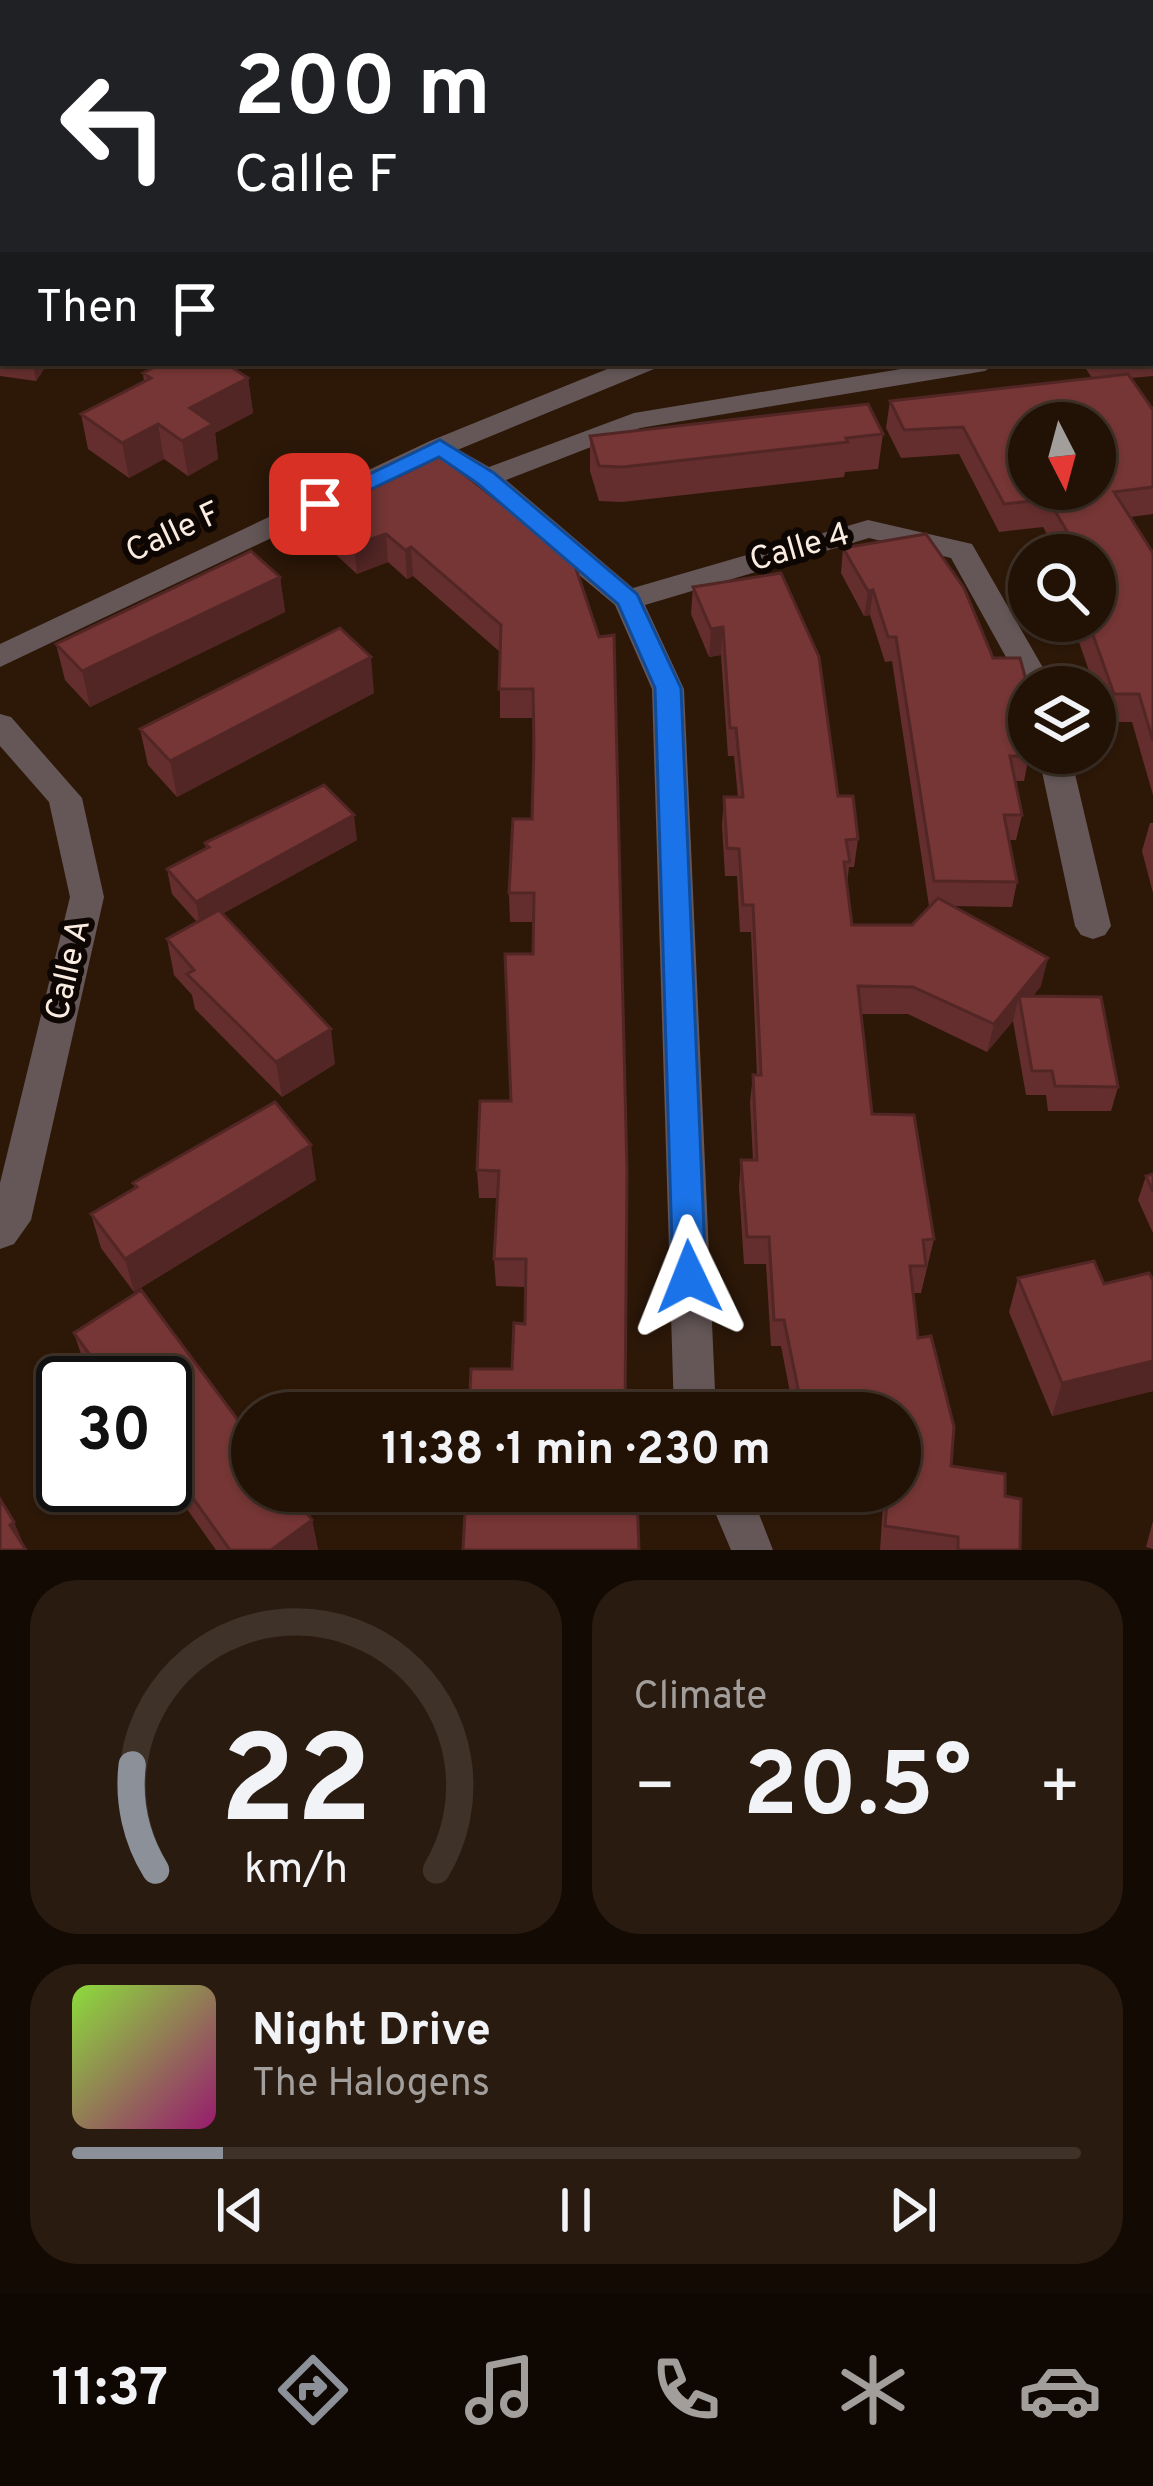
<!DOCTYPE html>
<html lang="en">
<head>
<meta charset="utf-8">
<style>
	:root { --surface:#221206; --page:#2a1b10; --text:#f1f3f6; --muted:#a29e9b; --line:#3f3228; --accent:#8c9099 }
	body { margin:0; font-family:Overpass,sans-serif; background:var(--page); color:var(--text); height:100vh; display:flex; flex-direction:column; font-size:45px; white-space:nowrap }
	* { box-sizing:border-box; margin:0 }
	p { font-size:39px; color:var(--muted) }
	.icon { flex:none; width:66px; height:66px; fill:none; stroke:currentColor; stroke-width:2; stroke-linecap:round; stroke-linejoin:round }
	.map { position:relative; height:1550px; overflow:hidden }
	.panel { display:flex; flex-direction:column; gap:30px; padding:30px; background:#130a03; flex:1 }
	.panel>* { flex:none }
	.banner { position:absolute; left:0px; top:0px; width:1155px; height:366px; box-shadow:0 3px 9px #0004,0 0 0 3px var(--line); background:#202124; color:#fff; overflow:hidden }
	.needle { width:78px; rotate:174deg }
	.tools { position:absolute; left:1008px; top:402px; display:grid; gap:24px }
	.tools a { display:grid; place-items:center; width:108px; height:108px; border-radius:50%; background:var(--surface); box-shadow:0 3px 9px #0004,0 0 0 3px var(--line); font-size:60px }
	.speed { position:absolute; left:36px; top:1356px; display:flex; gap:24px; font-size:60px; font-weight:700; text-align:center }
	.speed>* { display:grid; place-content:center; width:156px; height:156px; border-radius:50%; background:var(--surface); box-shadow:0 3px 9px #0004,0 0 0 3px var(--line); line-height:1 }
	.speed .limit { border:6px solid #111; border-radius:18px; background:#fff; color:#111 }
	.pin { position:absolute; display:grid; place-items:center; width:102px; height:102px; color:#fff; margin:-51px; border-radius:24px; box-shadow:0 6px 18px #0006 }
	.me { position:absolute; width:132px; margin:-66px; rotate:358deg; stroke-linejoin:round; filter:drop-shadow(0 0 9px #0008) }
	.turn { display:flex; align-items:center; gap:42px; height:252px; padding:0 36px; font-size:54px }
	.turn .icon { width:156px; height:156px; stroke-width:2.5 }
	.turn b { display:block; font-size:84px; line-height:102px }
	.then { display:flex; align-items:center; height:114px; padding:0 36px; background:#0003; gap:24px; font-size:45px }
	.big { font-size:90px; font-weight:700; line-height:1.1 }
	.panel .tile { flex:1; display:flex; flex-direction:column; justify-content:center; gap:18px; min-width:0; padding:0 42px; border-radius:48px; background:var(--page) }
	.panel .dial { align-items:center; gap:0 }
	.dial svg { height:312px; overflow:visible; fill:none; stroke:var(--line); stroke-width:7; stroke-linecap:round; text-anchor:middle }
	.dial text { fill:var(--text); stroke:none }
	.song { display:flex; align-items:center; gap:36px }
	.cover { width:144px; height:144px; border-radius:18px; background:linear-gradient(135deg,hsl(90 70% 55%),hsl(320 70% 35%)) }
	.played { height:12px; border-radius:6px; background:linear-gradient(90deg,var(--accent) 15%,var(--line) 15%) }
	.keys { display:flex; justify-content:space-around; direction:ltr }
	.heat { display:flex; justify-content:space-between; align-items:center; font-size:66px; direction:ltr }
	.panel .tiles { flex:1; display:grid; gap:30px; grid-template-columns:1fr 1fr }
	.tile:last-child { grid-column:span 2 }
	.trip { position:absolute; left:231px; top:1392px; width:690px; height:120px; border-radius:60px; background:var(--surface); box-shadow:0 3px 9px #0004,0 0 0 3px var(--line); font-weight:700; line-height:120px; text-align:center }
	.dock { display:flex; height:192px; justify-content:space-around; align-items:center; background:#0e0702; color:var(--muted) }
	.dock .icon { width:84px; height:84px }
	.dock .current { color:var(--accent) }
	.dock b { font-size:54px; color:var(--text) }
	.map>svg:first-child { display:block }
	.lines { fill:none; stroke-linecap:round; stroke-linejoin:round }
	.minor { fill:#655758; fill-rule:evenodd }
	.tertiary { fill:#655758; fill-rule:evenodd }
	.primary { fill:#ad8f93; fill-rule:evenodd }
	.wall { fill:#652e2e }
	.shaded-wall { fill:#522625 }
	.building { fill:#753635; stroke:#522625; stroke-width:3; fill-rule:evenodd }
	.route { fill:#1a73e8; stroke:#114b97; stroke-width:3 }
	.labels { text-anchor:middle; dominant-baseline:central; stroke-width:12; stroke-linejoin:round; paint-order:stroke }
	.street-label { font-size:33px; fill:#fbece2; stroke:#0e0602 }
</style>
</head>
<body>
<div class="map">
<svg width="1153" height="1550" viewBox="0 0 1153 1550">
	<rect width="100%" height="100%" fill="#2d1808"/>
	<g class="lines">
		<path class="minor" d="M736,0h20v3h-20z
			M0,127l3,1v14l-3,-1z
			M1152,177h1v14h-1z
			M3,185v23l-3,1v-23z
			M937,363h61l-13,8 -345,57 -134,52 127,108 235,-68 104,24 82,143h-25l-2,8 -76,-137 -82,-20 -224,67 39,84 32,724h-42l-22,-724 -37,-84 -189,-158 14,-8 49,28 145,-54z
			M0,714l11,3 71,81 22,99 -73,323 -17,24 -14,5v-66l70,-286 -21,-95 -49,-56z
			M1038,753h32l41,173 -6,9 -12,4 -12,-4 -6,-9z
			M706,1491h44l23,59h-42z"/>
		<path class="tertiary" d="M622,363h36l-4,6 -204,84 -450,214v-23l430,-203z"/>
		<path class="primary" d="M0,146l3,1v14l-3,-1z
			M0,182h3v14h-3z
			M1153,210v15h-1v-15z
			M1152,241h1v14h-1z"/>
	</g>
	<path class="wall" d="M1152,311l1,65 -22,2 22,32v104l-23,3 23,36v242l-21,-73h-25l-34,-97 1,-4h21v-66h-36l-16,-28 -44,5 -40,-78 -58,4 -15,-30 4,-27 202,-23 -10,-15h70z
		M3,318v45h45l-12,18 -36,-5v-54z
		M143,373l105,5 5,35 -38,20 3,26 -30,17 -24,-17 -35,19 -41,-29 -7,-35 63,-32z
		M883,434l-5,35 -33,3 -1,5 -222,25 -23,-1 -9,-30v-35z
		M319,514l254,46 54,611 -115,198 13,-45 1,-37 -30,-1 -2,-27 3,-61h-18l-2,-28 34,-69 22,-147 1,-32h-24l-1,-29 23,-74 1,-101h-33v-66l-87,-76 -6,3 -19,-17 -31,12 -35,-32z
		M843,548l150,110 36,33v20l-3,13h-3l6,32 -5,25h-9l7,34 -6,25h-7l8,42 -5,25 -60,-1 89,80 -8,10 85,91 -7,24h-63l-2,-16h-20l-13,-74 -26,31 -79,-38h-47l11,100 62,125 -13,54h-8l5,45 33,128 54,30 15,54h-140l4,-59h16v-78h-106l-13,-67h-10l-5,-82h-22l-5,-77 2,-27h12l-3,-58 3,-27h4l-6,-143h-11l-3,-56h-12l-3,-51 2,-28h14l-4,-41h-6l-7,-101 -12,2 -18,-43 2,-27 145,209 20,43 -4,28h-5l-2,16 5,42h60l17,-19 -37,-245 -7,1 -15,-47 -6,1 -23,-43z
		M280,577l5,35 -195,95 -25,-27 -9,-36z
		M374,693l-197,104 -29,-32 -8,-36z
		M1150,823h3v70l-11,-42z
		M357,840l-135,74 113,150 -53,33 -87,-88 -3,-14 -18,-20 -7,-36 30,-17 -25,-28 -5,-25 39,-20 -1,-6z
		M1153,1174v59l-15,-33 8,-24z
		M316,1180l-182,112 -33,-44 -10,-34 44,-26 -2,-5z
		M1018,1278l86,6 49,-4v111l-101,25 -43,-104z
		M141,1290l111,149v52h38l22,29 6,30h-102l-51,-72v-95h-68l-12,-17 -11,-33z
		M1153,1521v28l-7,-2z"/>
	<path class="shaded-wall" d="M7,0h46l-2,3h-48v40l-3,1v-42z
		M490,0h17l-2,3h-17z
		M33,363h15l-12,18z
		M248,378l5,35 -38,20 3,26 -30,17 -6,-35 8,-33z
		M158,424l6,35 -35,19 -7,-35z
		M386,534l2,28 -31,12 -3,-29z
		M411,547l2,29 -6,3 -2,-29z
		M280,577l5,35 -195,95 -8,-36z
		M873,590l-3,25 -6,1 4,-25z
		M723,627l-2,28 -12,2 2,-28z
		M371,657l3,36 -197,104 -7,-36z
		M354,815l3,25 -157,86 -4,-24z
		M1048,958l-7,28 -20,24 -2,-14 -6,25 -26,31 7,-28z
		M331,1029l4,35 -53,33 -6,-35z
		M311,1145l5,35 -182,112 -9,-33z
		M1153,1361v30l-101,25 10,-33z
		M312,1520l6,30h-47z
		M14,1522l12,28 -16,-25z"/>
	<path class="building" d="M211,0h279l-2,3h-279z
		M798,0h333l2,3h-335z
		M1152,12h1l-1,128z
		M3,318v25l-3,-1v-20z
		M162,363h63l23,15 -58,30 23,16 -31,17 -24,-17 -36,19 -41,-29 70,-36 -8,-5z
		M1128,374l25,36v77l-39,5 39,61v188l-14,-47h-25l-26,-73h7v-25l9,-1 -9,-15v-25h-14l-33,-56 -44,5 -41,-77 -59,3 -14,-29zM1029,423h66v66h-66z
		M868,404l15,30 -37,4 2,4 -225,25 -24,-1 -9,-30z
		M441,456l132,104 26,77 15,-2 13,536 -2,242h-156l2,-44h41l2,-46 11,1 1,-65h-32l5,-88 -22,-1 3,-69h31l-6,-147h28l1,-61h-25l4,-74h19l2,-74 -1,-56h-34l2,-64 -90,-78 -6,3 -19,-16 -32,11 -35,-31z
		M926,534l38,54 29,70h27l9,33v9l-11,-1 11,57h-19l12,59h-18l13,67 -83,-1 -38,-244h-8l-15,-47 -5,1 -25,-43z
		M251,551l29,26 -198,94 -26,-27z
		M781,573l38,84 19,139h15l5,43 -12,1 4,22h-6l8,63h60l26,-27 110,60 -54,66 -81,-37 -55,-1 14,128 42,1 20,124 -11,1 3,26h-16l8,72 13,-2 23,91 -3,39 54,8v22l16,3 -1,51h-62v-13l-73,-11 3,-35h12v-78h-97l-19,-93h-10l-5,-83h-22l-6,-77h16l-4,-85h8l-8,-170h-10l-4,-56 -12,-1 -3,-51h19l-7,-69h-6l-7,-101 -12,2 -18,-42z
		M340,628l31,29 -201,104 -30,-32z
		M324,785l30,30 -158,87 -29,-33 42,-22 -4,-4z
		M219,910l112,119 -55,33 -89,-88 7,-4 -27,-31z
		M1019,996l82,1 17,90 -63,-1 -3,-15h-20z
		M275,1102l36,43 -186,114 -34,-45 46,-27 -4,-4z
		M1153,1174v18l-7,-16z
		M1094,1261l10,23 45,-11 4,7v81l-91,22 -44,-105z
		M141,1290l111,149v52h38l22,29 -41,30h-41l-65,-91v-76h-55l-36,-50z
		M466,1491h163v2h8l2,57h-176z
		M0,1499l14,23 -4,3 16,25h-26z"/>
	<path class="route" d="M440,440l54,33 143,121 44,94 25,589 -5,11 -12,4 -12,-4 -4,-11 -18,-589 -37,-84 -141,-121 -38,-26 -110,52h-17l-4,-5z"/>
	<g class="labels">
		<g class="street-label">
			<text transform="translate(174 534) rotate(-25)">Calle F</text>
			<text transform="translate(800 549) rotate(-16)">Calle 4</text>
			<text transform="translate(70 970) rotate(-77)">Calle A</text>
		</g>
	</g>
</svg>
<div class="tools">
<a><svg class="needle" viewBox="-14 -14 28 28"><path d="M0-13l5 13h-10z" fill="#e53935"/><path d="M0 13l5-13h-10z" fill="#a29e9b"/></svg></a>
<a><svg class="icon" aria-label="search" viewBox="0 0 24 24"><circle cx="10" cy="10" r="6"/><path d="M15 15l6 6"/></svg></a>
<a><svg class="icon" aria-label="layers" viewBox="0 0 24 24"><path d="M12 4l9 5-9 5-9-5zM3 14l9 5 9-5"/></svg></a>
</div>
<div class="speed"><div class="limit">30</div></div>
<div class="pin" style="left:320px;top:504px;background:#d93025"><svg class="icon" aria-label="arrive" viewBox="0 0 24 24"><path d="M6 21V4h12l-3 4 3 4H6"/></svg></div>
<svg class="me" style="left:689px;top:1277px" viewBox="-20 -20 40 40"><path d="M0-17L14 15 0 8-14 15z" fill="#1a73e8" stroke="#fff" stroke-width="4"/></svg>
<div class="trip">11:38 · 1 min · 230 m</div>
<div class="banner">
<div class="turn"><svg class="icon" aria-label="left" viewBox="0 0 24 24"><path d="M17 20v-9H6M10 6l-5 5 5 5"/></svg><div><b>200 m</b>Calle F</div></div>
<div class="then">Then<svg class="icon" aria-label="arrive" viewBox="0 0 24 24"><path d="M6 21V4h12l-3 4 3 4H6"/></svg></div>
</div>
</div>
<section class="panel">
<div class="tiles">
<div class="tile dial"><svg viewBox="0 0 100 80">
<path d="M14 69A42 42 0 1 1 86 69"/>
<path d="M14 69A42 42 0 0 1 8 42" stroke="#8c9099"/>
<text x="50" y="56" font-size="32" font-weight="700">22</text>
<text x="50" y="72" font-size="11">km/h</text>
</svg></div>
<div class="tile"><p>Climate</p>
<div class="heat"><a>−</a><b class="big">20.5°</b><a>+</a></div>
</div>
<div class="tile">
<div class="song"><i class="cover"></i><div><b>Night Drive</b><p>The Halogens</p></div></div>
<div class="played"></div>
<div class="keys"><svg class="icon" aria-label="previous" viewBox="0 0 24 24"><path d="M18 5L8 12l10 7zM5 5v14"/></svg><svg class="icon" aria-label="pause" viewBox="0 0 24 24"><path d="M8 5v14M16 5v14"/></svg><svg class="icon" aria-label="next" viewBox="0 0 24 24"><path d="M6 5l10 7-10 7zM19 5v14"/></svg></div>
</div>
</div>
</section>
<nav class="dock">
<b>11:37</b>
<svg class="icon current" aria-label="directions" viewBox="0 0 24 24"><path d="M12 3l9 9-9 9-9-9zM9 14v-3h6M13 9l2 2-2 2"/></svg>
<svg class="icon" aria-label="music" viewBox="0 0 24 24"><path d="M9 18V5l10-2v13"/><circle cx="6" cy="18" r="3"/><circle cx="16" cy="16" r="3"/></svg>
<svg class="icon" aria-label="phone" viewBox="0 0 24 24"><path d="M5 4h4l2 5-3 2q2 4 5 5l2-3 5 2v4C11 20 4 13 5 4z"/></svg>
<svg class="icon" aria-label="climate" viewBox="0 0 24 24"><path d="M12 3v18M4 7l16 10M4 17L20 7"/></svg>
<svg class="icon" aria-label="car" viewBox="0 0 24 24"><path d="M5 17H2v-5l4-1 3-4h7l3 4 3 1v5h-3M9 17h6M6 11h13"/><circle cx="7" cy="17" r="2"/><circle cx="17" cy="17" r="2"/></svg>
</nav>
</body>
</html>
